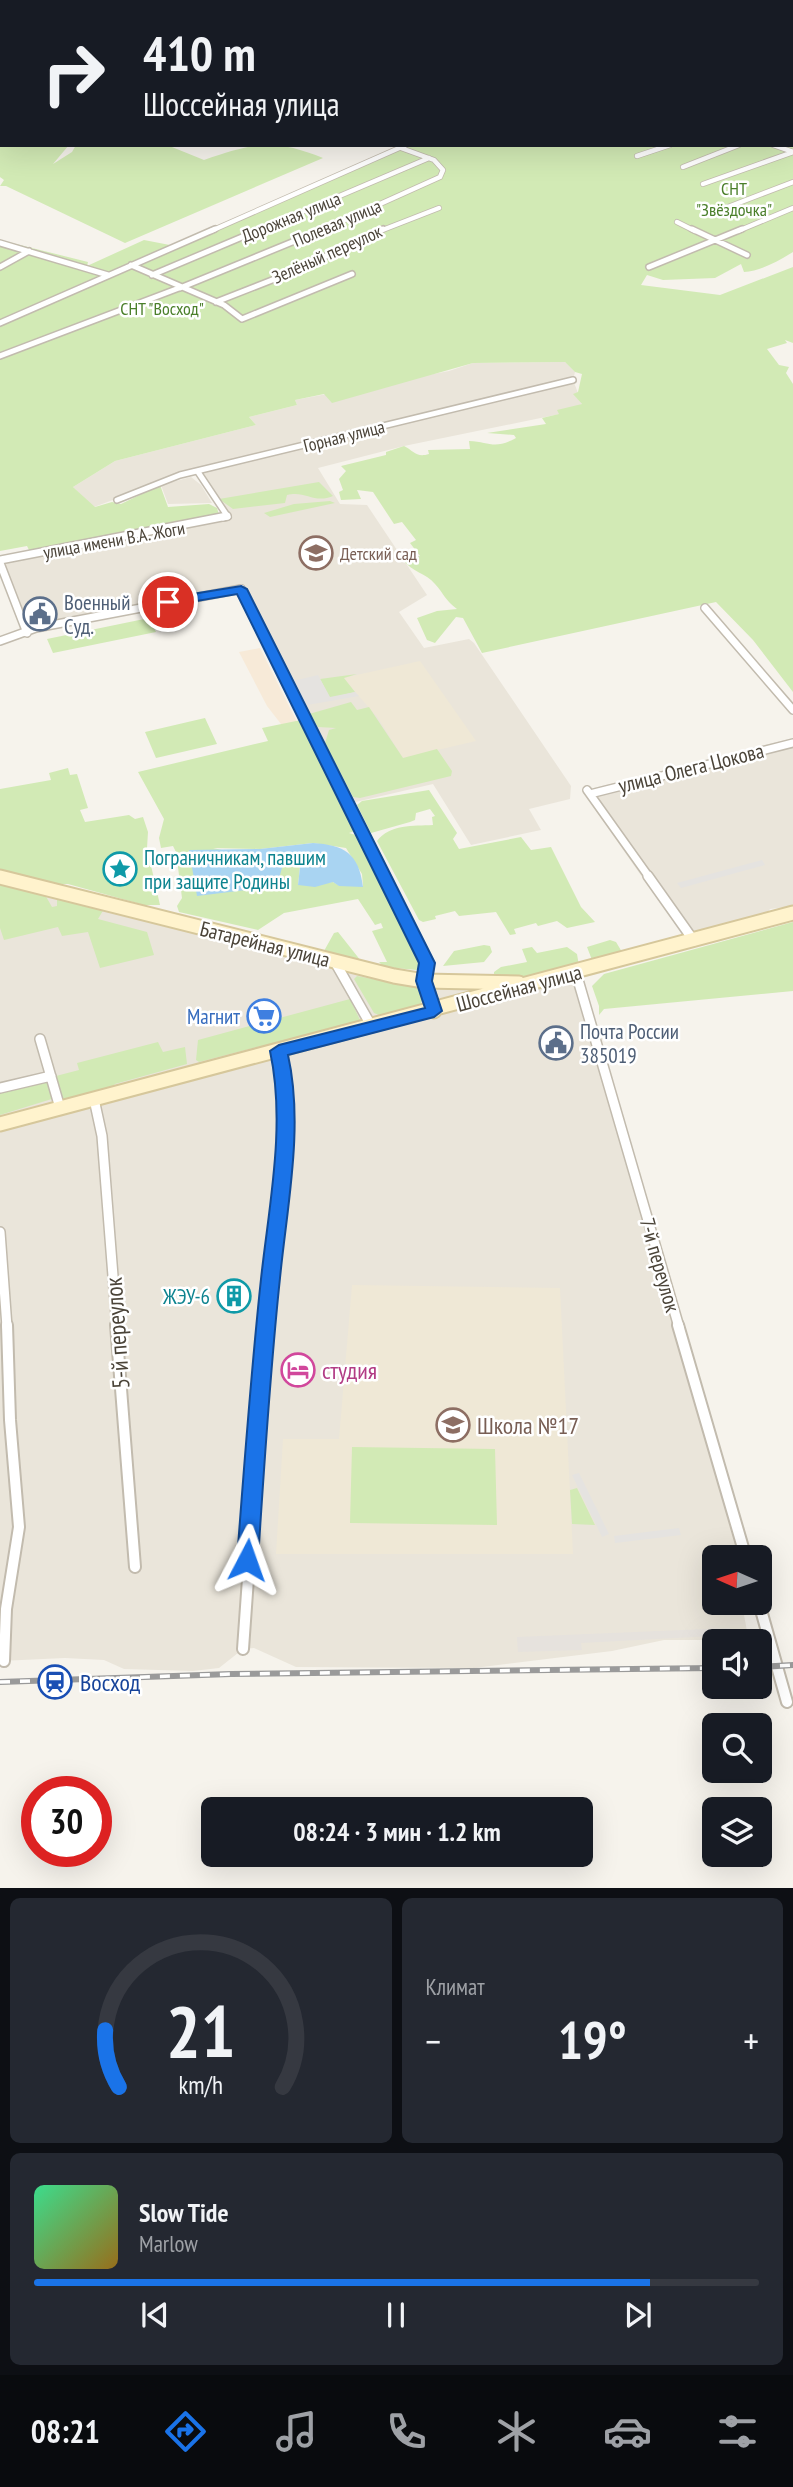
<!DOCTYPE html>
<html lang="ru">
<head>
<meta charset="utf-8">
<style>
	:root { --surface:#171b24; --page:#242831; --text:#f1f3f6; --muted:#9ea1a6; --line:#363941; --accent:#1a73e8 }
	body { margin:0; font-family:"PT Sans Narrow",sans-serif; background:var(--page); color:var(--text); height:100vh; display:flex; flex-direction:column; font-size:26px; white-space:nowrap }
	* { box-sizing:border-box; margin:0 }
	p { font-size:23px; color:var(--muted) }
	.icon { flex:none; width:38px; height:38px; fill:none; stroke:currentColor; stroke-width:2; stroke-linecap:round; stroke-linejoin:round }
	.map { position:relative; height:1888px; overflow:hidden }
	.side { display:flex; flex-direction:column; gap:10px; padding:10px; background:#0d0f14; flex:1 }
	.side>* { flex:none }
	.guide { position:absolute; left:0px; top:0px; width:794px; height:147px; box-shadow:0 7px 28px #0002; background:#171b24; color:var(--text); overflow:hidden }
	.needle { width:46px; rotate:273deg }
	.buttons { position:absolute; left:702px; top:1545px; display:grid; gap:14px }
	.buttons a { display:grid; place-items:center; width:70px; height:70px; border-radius:10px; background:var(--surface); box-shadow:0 7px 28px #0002; font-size:35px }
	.speed { position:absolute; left:21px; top:1776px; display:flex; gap:14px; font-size:35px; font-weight:700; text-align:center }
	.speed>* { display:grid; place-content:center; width:91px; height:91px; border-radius:50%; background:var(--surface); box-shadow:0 7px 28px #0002; line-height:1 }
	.speed .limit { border:10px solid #d22; background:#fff; color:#111 }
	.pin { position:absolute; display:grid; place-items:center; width:60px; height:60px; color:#fff; margin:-30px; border:4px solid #fff; border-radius:50%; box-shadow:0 2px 7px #0007 }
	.me { position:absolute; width:77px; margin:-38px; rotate:4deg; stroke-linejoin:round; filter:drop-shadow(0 0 5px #0008) }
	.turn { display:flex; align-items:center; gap:24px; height:147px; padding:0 28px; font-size:32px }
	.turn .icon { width:91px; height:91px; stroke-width:2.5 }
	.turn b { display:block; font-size:49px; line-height:60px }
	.big { font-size:52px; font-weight:600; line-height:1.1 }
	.side .tile { flex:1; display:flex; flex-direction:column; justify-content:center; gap:10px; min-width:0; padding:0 24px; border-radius:10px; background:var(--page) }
	.side .dial { align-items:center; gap:0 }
	.dial svg { height:182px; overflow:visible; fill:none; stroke:var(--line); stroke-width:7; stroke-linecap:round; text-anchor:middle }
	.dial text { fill:var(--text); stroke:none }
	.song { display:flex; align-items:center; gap:21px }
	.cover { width:84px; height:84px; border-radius:10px; background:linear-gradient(135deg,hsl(150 70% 55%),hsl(40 70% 35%)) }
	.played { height:7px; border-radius:4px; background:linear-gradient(90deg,var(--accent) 85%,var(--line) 85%) }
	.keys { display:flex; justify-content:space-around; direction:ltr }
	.heat { display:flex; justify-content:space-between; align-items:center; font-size:38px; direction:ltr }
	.side .tiles { flex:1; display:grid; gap:10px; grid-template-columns:1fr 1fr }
	.tile:last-child { grid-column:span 2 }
	.trip { position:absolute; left:201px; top:1797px; width:392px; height:70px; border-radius:10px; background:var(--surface); box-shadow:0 7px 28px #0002; font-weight:600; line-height:70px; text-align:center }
	.tab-bar { display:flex; height:112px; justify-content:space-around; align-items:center; background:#090b0e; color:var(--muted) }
	.tab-bar .icon { width:49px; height:49px }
	.tab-bar .current { color:var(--accent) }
	.tab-bar b { font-size:32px; color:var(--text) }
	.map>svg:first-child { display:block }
	.residential { fill:#eae5da }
	.commercial { fill:#f7ead8 }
	.industrial { fill:#e6e2dd }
	.education { fill:#efe8d6 }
	.green { fill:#d2eab5; fill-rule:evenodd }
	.parking { fill:#e5e3e0 }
	.water { fill:#a9d4f2 }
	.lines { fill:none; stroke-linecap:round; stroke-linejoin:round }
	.minor-far4-casing { stroke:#c2bbae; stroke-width:6 }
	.minor-far3-casing { stroke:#c2bbae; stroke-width:8 }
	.minor-far2-casing { stroke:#c2bbae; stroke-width:10 }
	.minor-far1-casing { stroke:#c2bbae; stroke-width:12 }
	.minor-casing { stroke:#c2bbae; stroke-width:14 }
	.tertiary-far1-casing { stroke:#c2bbae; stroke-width:10 }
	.tertiary-casing { stroke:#c2bbae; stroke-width:14 }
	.secondary-casing { stroke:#d6c79b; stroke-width:17 }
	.minor-far4 { stroke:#fff; stroke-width:4.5 }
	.minor-far3 { stroke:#fff; stroke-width:5 }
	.minor-far2 { stroke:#fff; stroke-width:7 }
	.minor-far1 { stroke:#fff; stroke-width:9 }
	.minor { stroke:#fff; stroke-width:10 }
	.tertiary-far1 { stroke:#fff; stroke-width:8 }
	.tertiary { stroke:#fff; stroke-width:10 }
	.secondary { stroke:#fff3cd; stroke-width:13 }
	.rail-casing { stroke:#9a9a9a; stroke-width:6 }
	.rail { stroke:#fff; stroke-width:3.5; stroke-dasharray:10; stroke-linecap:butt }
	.route { fill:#1a73e8; stroke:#114b97; stroke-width:2 }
	.labels { text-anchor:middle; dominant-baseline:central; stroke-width:5; stroke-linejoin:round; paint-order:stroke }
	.far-park-label { font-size:18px; fill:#4a7f2a; stroke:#fff }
	.far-street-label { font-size:18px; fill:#4b4439; stroke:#fff }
	.far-education-label { font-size:18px; fill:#785e54; stroke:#fff; text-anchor:start }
	.service-label { font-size:21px; fill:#4e5e75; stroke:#fff; text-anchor:start }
	.street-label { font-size:21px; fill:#4b4439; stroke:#fff }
	.culture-label { font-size:21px; fill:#0d838f; stroke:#fff; text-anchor:start }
	.shop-label { font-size:21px; fill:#366cbe; stroke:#fff; text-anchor:end }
	.near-street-label { font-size:24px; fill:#4b4439; stroke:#fff }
	.near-hotel-label { font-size:24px; fill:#b23c85; stroke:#fff; text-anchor:start }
	.near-education-label { font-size:24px; fill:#785e54; stroke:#fff; text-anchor:start }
	.near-transit-label { font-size:24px; fill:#164399; stroke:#fff; text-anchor:start }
</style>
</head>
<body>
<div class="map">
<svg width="793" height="1889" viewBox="0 0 793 1889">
	<rect width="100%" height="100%" fill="#f6f3ec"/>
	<path class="residential" d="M565,362l10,10 -2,8 5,13 -4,1 8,10 -22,10 -156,32 -86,22 22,36 27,1 60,90 -28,17 25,36 45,-9 5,4 97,143 -1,13 -41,10 12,21 -70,15 -38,-61 -86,20 -106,-214 -214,43 -27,-70 228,-46 -30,-45 -18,3 -86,32 -21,-20 42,-26 141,-36 -7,-8 48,-12 -2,-5 154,-29 24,-8z
		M191,477l10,8 11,18 -44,1 -7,-19z
		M793,738v168l-23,3 -4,5 -82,23 -102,-146z
		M0,877l424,104 155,-9 173,585 -38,1v45h33l-5,1 5,27 -10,9h-73l-52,11 -138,17 -178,-1 -42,-19 -11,1 -24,19 -26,3 -69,-2 -20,-9 -39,-2 -65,3z"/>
	<path class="commercial" d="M260,648l38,76h-17l-14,-18 -28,-54z"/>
	<path class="industrial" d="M730,1628l1,7 -150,8 1,7 -64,2 -1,-15z"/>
	<path class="education" d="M420,661l56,80 -73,17 -25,-40 -35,-40z
		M352,1285l208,3 13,266h-297l7,-115h56z"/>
	<path class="green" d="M0,0h793v252c-15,9 -32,19 -49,20l-3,-8 -26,14 -52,2 -16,-5 -6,10 79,10 73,-28v76l-8,-3 2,3 -20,6 12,16 10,2 -3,6 7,11v308l-40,-52 -37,-38 -234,51 -19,-35 -7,-1 -21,26 -8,-3 -10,-22 20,-7 20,-2c-12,-9 -13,-15 -22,-25 -9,-11 -23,-12 -32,-24l17,-4 -10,-13 6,-3 -14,-18 -8,2 -21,-32 -16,-2 4,9 -20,1 -2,-8 4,-2 -4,-11 7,-8 -5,-5 45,-11v-3l18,-6c10,5 12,12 25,8l-1,-4 42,-1 -1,-8c21,1 25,9 47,-3l-2,-3 -27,-2 59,-9 -4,-6 17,-4 -2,-4 25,-6 -9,-10 5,-2 4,-18 -7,-2 -10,-10 -92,1 -141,40 -8,-9 -29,6 2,5 -48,12 7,8 -141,36 -42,26 22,20 17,-5 9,2 39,-19 8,22 41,-3 8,4 3,10 -189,36 -4,-8 -27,5v-311l88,22 -1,4 57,-26 31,6 231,-101h387v-143h-791v143h67l-16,19 19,-12 4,-7h91l37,15c49,-17 70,-22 119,-2l-198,85 -119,-57h-6l4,-6 -4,-3z
		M319,482l14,14c-19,8 -28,-6 -46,-1l-2,8 -52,6 -14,-10z
		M330,501l5,2 -65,14 -6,-4 30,-9z
		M149,618l7,14 -103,21 -6,-14z
		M357,674l-13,4 11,14 -25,6 -10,-19z
		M351,702l6,8 12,-3 34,51 34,-9 15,22 -1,5 -91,22 -7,-1 -28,-54 4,-13 7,-2 -18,-1 -9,-13z
		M205,718l12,26 -61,14 -11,-26z
		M301,720l54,111 -6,2 10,3 62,129 -4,5 -33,-3 -5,-5h8l-15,-31 11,-3 -2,-5 -6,2 -17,-26 -74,14 -26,17 -79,-18 -2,-6 5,-8 -6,-46 -3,-6 -12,2 -2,-10 5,-19 -26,-47 130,-31 -6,-13zM313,843l33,5 16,26 1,12h-23l-7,-4 -35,3 2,-18 -8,-5 -9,2 -70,-16 47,1z
		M68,768l2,7 7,-1 11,34 -8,2 5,12 44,-7 6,4 8,-2 5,15 -1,16 13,57h-16l-76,-21h-12l-56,-12v-83l51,-9 -2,-7z
		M429,790l28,43 -4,6 6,10 62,-12 10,13 20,-3 30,60 14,15 -28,6 -10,-7 -19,5 -2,-3 -22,6 2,5 -6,1 -14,-23 -37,4 -4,-5 -20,5 1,3 -13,3 -4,-2 -42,-79c13,-17 36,-15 56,-16l-1,-8 3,-1 -5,-7 -14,4 -1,7 -5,2 -39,11 -14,-28 5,-4z
		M0,885l44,8 8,14 5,-1v-8h3l44,11 -6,10 49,13 7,23 -54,13 -12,-36 -26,4 -4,-9 -54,13 -4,-12z
		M793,922v69l-189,18 -5,6v-9l-7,-20 12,-12z
		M338,932l23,29 -37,-10 10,-18z
		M610,940l6,2 6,10 -30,8 -5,-13z
		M484,945l6,1 2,6 -8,10 -41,4 11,-15z
		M532,947l5,6 30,-6 10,7 2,12 -55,12 -30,-1v-5l7,-5 26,-5 -5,-13z
		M357,976l61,12 4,12 -2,6 -34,12 -12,-5 -20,-34z
		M350,999l11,23 -92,29 -8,-5 -62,16 -3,-2 2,-20z
		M158,1042l5,10 22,-5 2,17 -72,20 -8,9 -41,9 -3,-2 -7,-24 23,-6 -2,-7z
		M49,1078l6,20 -55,17v-24z
		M352,1447l143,2 2,76 -147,-2z
		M577,1488l18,37 -23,-1 -2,-34z"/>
	<path class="parking" d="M318,675l12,22 25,-5 4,4 -52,9 -14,-24z
		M762,860l3,5 -84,23 -4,-5z
		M579,1473l30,61 -7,3 -30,-62z
		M679,1528l2,7 -66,8 -1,-7z"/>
	<path class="water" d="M313,843c31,2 46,10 50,44l-24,-1 -6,-4 -18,5 -17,-2 2,-18 -8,-5 -9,2 -6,22 -80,10 -8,-46 71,-1z"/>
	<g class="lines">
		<defs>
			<path id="minor-far4" d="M731,2l4,-2
				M773,145l20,7
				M637,156l33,-11
				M683,167l56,-22
				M703,184l90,-32
				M715,212l78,-30
				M677,222l18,9
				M211,231l195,-86
				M257,231l172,-73
				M320,231l120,-54 3,-7 -9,-10 -33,-12
				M380,231l59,-23
				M738,231l55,-23"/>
			<path id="minor-far3" d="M692,229l55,26
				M0,243l108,32
				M131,265l93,40 18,14 110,-45
				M0,267l29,-16
				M649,267l93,-38
				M152,275l109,-46
				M180,288l144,-59
				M216,302l74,-29 93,-44
				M0,323l215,-94
				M0,356l179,-68
				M198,472l30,45 -5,1
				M117,500l63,-25 393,-95"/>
			<path id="minor-far2" d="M0,560l227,-44
				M0,563l27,70
				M705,608l88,102
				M0,641l36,-13 205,-39
				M587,790l62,87
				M590,794l203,-51"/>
			<path id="minor-far1" d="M648,876l46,65
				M335,962l37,65
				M576,973l103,354
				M40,1039l20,69
				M0,1088l51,-12
				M94,1099l8,37 15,191
				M0,1232l7,95
				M265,1327c9,-93 29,-183 14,-276"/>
			<path id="minor" d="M116,1325l19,242
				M678,1325l68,233
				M759,1603l28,99
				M243,1649l23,-324
				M4,1661l2,-52 13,-82 -9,-107 -3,-95"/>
			<path id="tertiary-far1" d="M241,589l143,288"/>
			<path id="tertiary" d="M384,876l43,87 -3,18"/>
			<path id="secondary" d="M0,877l394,99 30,5 95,2
				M424,981l10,30
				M0,1124l793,-211"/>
		</defs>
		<use href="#minor-far4" class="minor-far4-casing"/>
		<use href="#minor-far3" class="minor-far3-casing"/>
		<use href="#minor-far2" class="minor-far2-casing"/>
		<use href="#minor-far1" class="minor-far1-casing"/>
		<use href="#minor" class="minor-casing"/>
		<use href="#tertiary-far1" class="tertiary-far1-casing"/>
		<use href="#tertiary" class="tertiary-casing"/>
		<use href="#secondary" class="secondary-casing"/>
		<use href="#minor-far4" class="minor-far4"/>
		<use href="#minor-far3" class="minor-far3"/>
		<use href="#minor-far2" class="minor-far2"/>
		<use href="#minor-far1" class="minor-far1"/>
		<use href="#minor" class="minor"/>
		<use href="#tertiary-far1" class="tertiary-far1"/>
		<use href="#tertiary" class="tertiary"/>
		<use href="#secondary" class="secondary"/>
		<defs>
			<path id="rail" d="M760,1667l33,-2
				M0,1682l231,-8 483,-6"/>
		</defs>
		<use href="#rail" class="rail-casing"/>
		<use href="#rail" class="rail"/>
	</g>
	<path class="route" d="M241,586l6,3 188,374 -3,18 10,30 -8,6 -146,38c16,71 -1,151 -8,223 -10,94 -16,188 -22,282l-3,7 -8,3 -7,-3 -3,-7c7,-94 14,-188 24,-281 8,-74 25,-154 9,-228l9,-6 146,-37 -9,-27 3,-18 -182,-369 -69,12 -7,-4 7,-4z"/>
	<defs>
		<symbol id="school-ring" viewBox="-11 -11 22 22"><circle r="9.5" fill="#fff" stroke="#8d6e63" stroke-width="1.5"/><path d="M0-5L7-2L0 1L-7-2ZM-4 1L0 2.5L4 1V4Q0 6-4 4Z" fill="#8d6e63"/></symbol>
		<symbol id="civic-ring" viewBox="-11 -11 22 22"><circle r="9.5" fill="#fff" stroke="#5c6f8a" stroke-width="1.5"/><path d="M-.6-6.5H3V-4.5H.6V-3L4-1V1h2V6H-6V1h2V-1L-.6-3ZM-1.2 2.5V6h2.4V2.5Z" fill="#5c6f8a"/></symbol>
		<symbol id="sight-ring" viewBox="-11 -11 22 22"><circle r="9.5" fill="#fff" stroke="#0f9aa8" stroke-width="1.5"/><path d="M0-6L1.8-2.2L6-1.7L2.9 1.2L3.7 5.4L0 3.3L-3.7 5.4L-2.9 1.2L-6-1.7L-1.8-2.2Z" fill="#0f9aa8"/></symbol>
		<symbol id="supermarket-ring" viewBox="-11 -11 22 22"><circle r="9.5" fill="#fff" stroke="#3f7fe0" stroke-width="1.5"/><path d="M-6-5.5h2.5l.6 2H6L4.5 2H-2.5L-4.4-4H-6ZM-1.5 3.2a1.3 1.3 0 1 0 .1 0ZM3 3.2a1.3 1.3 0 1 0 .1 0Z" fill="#3f7fe0"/></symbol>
		<symbol id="building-ring" viewBox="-11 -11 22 22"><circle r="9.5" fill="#fff" stroke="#0f9aa8" stroke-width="1.5"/><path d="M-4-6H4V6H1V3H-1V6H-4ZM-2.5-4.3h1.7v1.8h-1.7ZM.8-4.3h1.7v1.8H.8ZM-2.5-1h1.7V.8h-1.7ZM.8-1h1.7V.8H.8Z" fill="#0f9aa8"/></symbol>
		<symbol id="hotel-ring" viewBox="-11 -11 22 22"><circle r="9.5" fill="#fff" stroke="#d1479c" stroke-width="1.5"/><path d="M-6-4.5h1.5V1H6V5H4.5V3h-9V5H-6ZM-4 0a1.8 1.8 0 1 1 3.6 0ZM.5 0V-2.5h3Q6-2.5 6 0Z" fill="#d1479c"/></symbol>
		<symbol id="station-ring" viewBox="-11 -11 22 22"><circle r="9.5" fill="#fff" stroke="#1a4fb4" stroke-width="1.5"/><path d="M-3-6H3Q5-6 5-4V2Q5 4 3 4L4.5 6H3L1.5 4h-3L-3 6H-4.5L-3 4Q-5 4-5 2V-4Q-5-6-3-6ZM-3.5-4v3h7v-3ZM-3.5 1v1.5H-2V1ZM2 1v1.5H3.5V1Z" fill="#1a4fb4"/></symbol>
	</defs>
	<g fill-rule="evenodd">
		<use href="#school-ring" x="297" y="534" width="38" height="38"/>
		<use href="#civic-ring" x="21" y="595" width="38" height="38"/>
		<use href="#sight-ring" x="101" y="850" width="38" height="38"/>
		<use href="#supermarket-ring" x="245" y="997" width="38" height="38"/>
		<use href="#civic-ring" x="537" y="1024" width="38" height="38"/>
		<use href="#building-ring" x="215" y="1277" width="38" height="38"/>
		<use href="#hotel-ring" x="279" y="1351" width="38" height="38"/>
		<use href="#school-ring" x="434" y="1406" width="38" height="38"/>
		<use href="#station-ring" x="36" y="1663" width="38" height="38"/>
	</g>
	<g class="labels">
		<g class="far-park-label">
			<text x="734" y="188">СНТ<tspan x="734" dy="21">"Звёздочка"</tspan></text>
			<text x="162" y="308">СНТ "Восход"</text>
		</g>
		<g class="far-street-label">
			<text transform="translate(291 217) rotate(-22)">Дорожная улица</text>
			<text transform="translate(337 223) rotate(-23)">Полевая улица</text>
			<text transform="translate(327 254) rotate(-24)">Зелёный переулок</text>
			<text transform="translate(344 436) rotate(-14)">Горная улица</text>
			<text transform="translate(114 540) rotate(-10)">улица имени В.А. Жоги</text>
		</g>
		<g class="far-education-label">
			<text x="340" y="553">Детский сад</text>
		</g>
		<g class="service-label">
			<text x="64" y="602">Военный<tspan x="64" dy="24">Суд.</tspan></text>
			<text x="580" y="1031">Почта России<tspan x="580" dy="24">385019</tspan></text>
		</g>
		<g class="street-label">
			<text transform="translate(691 768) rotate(-14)">улица Олега Цокова</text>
			<text transform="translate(265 944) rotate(14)">Батарейная улица</text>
			<text transform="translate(519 988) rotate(-15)">Шоссейная улица</text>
			<text transform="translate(660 1265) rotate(74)">7-й переулок</text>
		</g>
		<g class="culture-label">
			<text x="144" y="857">Пограничникам, павшим<tspan x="144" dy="24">при защите Родины</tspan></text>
			<text x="210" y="1296" text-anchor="end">ЖЭУ-6</text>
		</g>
		<g class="shop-label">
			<text x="240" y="1016">Магнит</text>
		</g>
		<g class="near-street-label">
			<text transform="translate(117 1333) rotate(-94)">5-й переулок</text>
		</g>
		<g class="near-hotel-label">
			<text x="322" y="1370">студия</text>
		</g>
		<g class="near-education-label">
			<text x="477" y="1425">Школа №17</text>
		</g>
		<g class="near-transit-label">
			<text x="80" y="1682">Восход</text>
		</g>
	</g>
</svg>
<div class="buttons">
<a><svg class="needle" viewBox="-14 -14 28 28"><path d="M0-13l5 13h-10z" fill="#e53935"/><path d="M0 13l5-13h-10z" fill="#9ea1a6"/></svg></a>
<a><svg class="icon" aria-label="sound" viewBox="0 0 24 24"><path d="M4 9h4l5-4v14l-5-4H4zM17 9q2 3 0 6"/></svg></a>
<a><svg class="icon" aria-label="search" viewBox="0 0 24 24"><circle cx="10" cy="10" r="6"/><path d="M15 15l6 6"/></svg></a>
<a><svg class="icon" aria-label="layers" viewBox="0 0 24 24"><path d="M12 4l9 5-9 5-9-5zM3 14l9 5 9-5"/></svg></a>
</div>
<div class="speed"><div class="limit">30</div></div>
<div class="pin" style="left:168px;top:602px;background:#d93025"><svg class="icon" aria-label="arrive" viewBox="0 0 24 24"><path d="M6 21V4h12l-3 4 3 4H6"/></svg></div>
<svg class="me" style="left:247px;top:1560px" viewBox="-20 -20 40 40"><path d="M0-17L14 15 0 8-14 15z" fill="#1a73e8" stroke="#fff" stroke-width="4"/></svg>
<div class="trip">08:24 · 3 мин · 1.2 km</div>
<div class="guide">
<div class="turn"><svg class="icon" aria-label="right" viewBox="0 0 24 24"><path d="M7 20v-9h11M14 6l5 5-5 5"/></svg><div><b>410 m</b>Шоссейная улица</div></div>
</div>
</div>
<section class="side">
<div class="tiles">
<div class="tile dial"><svg viewBox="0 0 100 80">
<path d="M14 69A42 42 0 1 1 86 69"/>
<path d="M14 69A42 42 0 0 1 8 44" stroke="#1a73e8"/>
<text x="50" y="56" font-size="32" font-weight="700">21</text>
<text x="50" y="72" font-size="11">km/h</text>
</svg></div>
<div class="tile"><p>Климат</p>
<div class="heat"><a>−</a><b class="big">19°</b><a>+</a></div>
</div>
<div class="tile">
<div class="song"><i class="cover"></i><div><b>Slow Tide</b><p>Marlow</p></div></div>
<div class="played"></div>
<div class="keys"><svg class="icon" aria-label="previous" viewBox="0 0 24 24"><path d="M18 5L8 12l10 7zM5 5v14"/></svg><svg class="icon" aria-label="pause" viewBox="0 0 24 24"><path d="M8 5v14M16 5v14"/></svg><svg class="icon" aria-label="next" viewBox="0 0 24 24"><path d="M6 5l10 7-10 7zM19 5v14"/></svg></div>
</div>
</div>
</section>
<nav class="tab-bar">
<b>08:21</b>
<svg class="icon current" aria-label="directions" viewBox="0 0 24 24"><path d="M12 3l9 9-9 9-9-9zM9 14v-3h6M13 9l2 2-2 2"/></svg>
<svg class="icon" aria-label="music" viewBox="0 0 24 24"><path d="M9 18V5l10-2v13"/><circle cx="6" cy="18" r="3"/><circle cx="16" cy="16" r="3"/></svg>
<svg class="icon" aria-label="phone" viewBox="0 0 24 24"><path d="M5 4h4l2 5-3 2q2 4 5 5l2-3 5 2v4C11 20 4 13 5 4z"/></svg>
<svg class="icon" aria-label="climate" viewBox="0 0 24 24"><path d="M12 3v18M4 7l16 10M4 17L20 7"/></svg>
<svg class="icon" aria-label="car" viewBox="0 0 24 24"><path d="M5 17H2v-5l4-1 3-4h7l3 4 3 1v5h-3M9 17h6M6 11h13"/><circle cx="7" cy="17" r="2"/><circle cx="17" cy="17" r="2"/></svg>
<svg class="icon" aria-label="filters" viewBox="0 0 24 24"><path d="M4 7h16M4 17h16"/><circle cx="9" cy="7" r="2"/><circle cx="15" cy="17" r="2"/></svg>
</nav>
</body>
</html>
